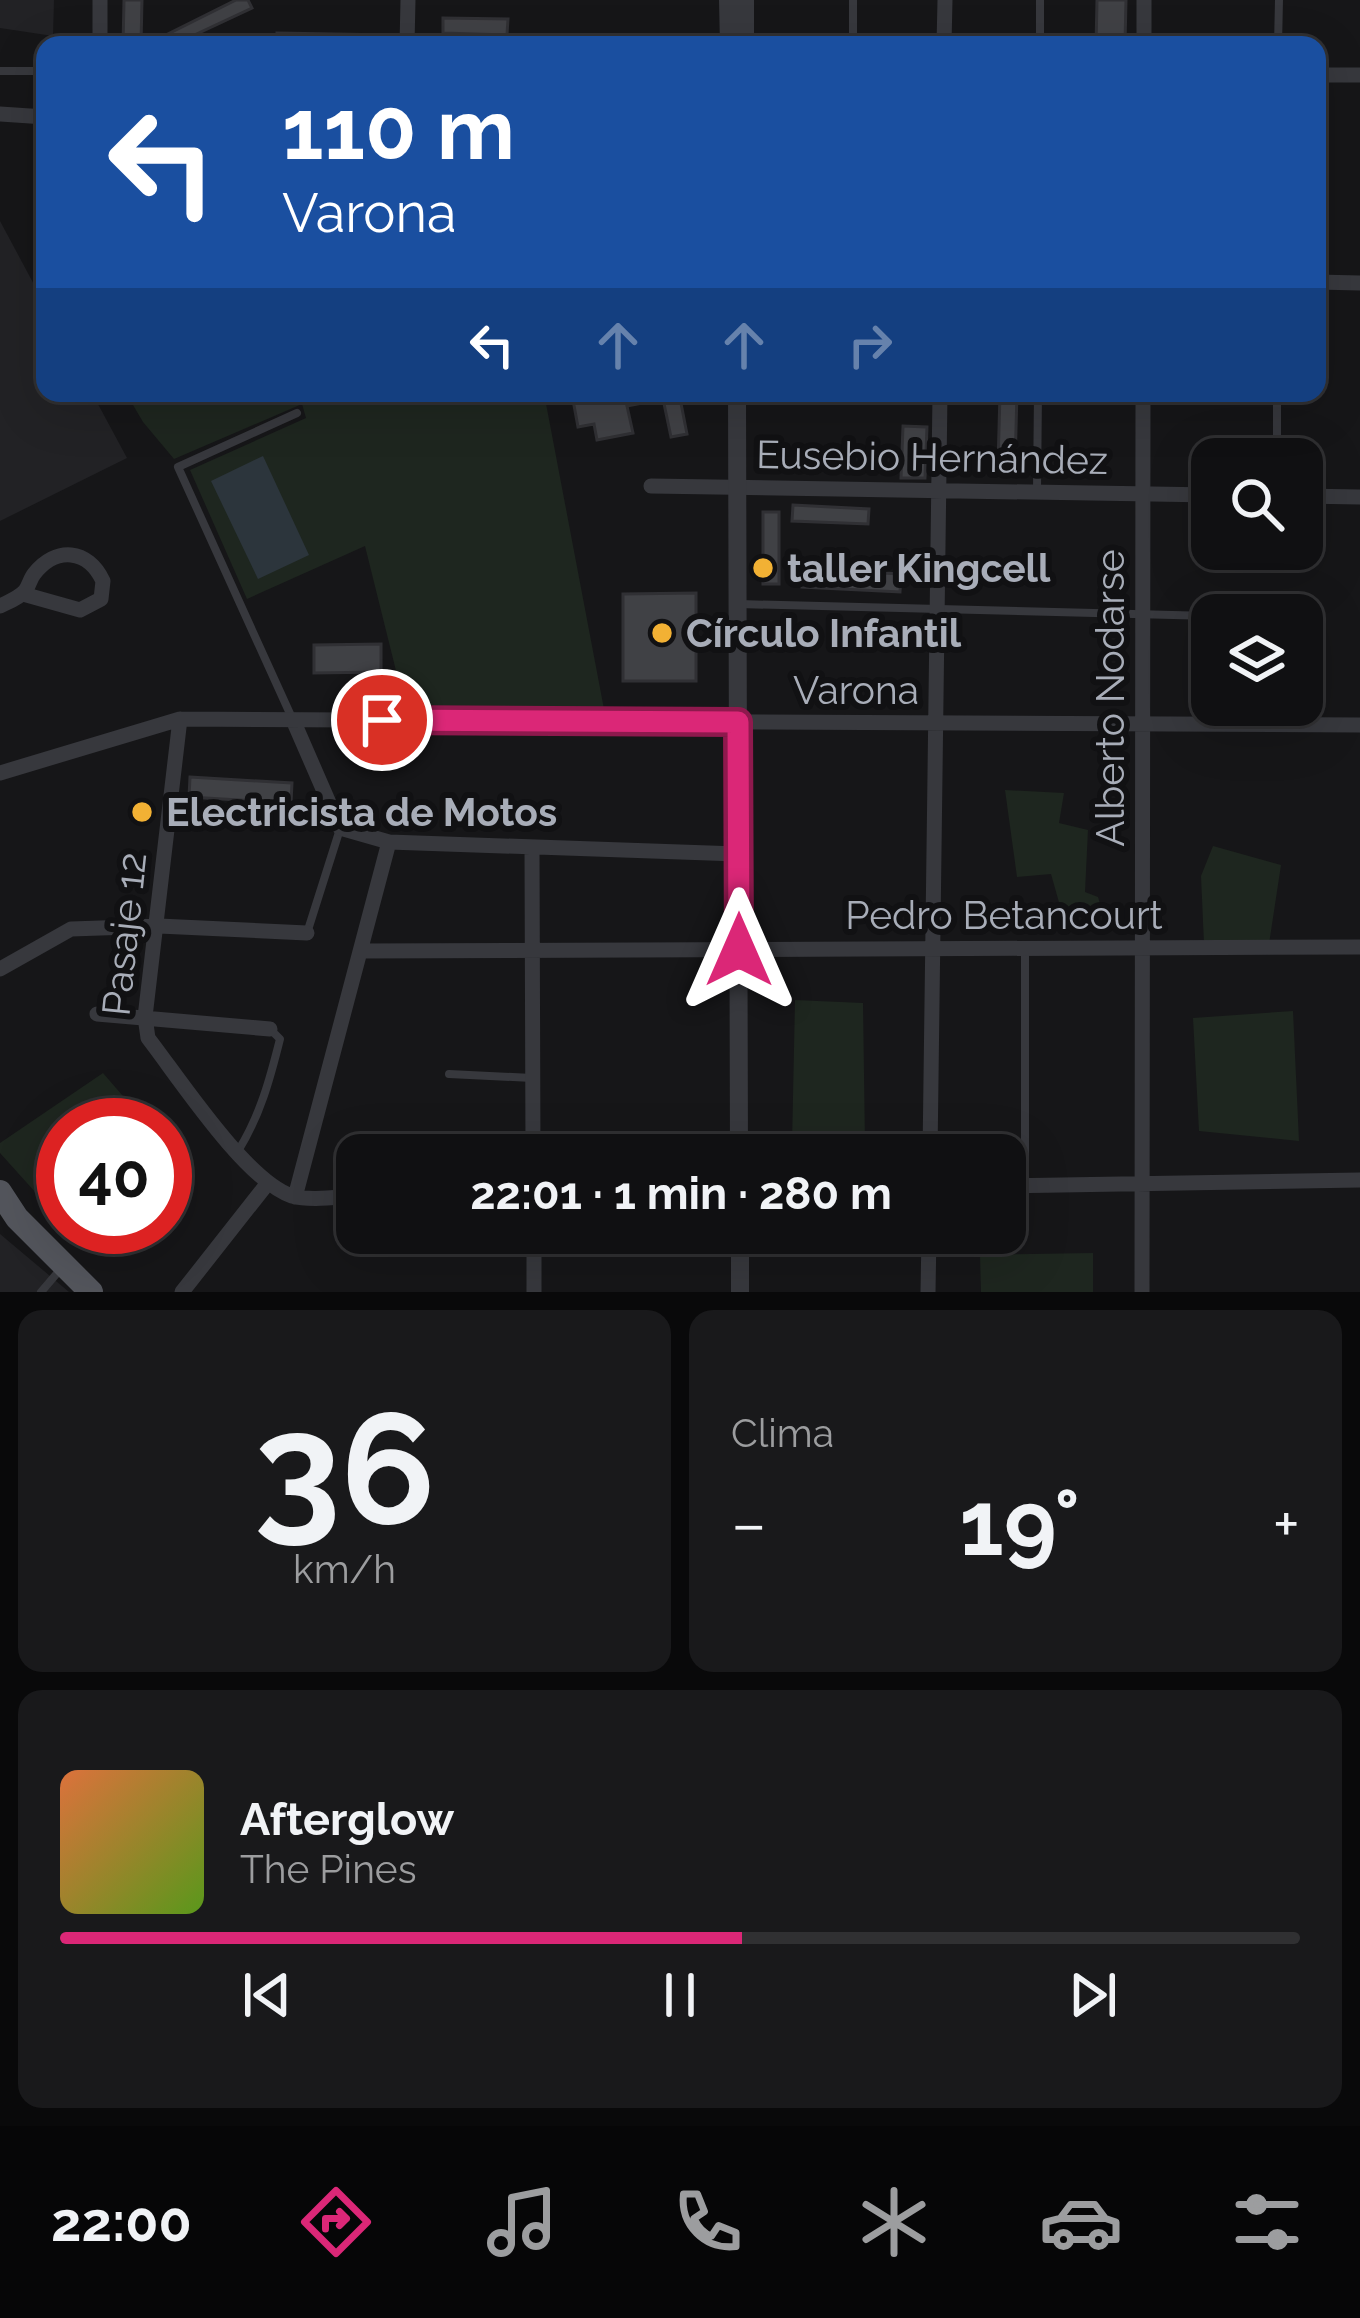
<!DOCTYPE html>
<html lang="es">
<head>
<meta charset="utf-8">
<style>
	:root { --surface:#101012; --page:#19191b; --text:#f1f3f6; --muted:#9c9d9f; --line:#303032; --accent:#db2777 }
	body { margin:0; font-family:Raleway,sans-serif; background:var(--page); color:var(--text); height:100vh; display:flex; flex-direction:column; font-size:45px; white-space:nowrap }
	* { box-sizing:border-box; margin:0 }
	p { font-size:39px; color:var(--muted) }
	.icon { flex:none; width:66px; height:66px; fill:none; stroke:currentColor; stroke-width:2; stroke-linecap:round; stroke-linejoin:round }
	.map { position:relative; height:1292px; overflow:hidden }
	.side { display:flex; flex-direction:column; gap:18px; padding:18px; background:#09090a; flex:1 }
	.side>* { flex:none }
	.hud { position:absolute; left:36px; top:36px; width:1290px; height:366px; border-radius:24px; box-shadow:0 12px 48px #0002,0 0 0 3px var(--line); background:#1a4fa0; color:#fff; overflow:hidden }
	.buttons { position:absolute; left:1191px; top:438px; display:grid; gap:24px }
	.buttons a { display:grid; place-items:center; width:132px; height:132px; border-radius:24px; background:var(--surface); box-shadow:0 12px 48px #0002,0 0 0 3px var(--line); font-size:60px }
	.speed { position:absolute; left:36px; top:1098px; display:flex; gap:24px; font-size:60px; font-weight:700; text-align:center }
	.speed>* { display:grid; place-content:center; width:156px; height:156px; border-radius:50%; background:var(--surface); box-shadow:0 12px 48px #0002,0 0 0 3px var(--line); line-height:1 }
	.speed .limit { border:18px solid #d22; background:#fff; color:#111 }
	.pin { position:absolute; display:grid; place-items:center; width:102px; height:102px; color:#fff; margin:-51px; border:6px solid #fff; border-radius:50%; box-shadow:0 3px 12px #0007 }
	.me { position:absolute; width:132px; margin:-66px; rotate:0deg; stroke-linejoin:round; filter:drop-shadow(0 0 9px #0008) }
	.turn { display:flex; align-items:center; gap:42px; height:252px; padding:0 48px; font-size:54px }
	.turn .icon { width:156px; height:156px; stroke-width:2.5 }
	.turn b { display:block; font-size:84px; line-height:102px }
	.lanes { display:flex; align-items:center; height:114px; padding:0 48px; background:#0003; justify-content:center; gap:60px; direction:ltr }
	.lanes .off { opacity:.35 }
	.big { font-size:90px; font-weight:700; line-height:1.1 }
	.side .widget { flex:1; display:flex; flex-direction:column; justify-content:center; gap:18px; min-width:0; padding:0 42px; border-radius:24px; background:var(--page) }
	.side .dial { align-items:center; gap:0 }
	.dial b { font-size:156px; line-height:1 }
	.song { display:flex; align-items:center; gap:36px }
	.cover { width:144px; height:144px; border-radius:18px; background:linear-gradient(135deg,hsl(20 70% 55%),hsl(90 70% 35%)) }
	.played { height:12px; border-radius:6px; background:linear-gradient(90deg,var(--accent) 55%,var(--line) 55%) }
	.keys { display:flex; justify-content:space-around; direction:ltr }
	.heat { display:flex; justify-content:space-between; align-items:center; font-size:66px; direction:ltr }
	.side .tiles { flex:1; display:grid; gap:18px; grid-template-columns:1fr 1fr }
	.widget:last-child { grid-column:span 2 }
	.trip { position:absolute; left:336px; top:1134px; width:690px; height:120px; border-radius:24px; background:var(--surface); box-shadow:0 12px 48px #0002,0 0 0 3px var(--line); font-weight:700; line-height:120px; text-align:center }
	.tab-bar { display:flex; height:192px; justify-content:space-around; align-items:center; background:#060607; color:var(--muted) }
	.tab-bar .icon { width:84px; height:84px }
	.tab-bar .current { color:var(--accent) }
	.tab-bar b { font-size:54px; color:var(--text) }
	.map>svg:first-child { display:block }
	.built { fill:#222225 }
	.green { fill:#1e261f }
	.water { fill:#2c353c }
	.building { fill:#404145; stroke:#303034; stroke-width:3 }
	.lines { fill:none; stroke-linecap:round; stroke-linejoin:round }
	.path { stroke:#3d3f44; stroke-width:3; stroke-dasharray:6 9; stroke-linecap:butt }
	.service { stroke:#37383d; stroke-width:8 }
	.minor { stroke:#37383d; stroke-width:15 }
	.tertiary { stroke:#37383d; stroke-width:18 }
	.primary { stroke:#53555c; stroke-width:24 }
	.route-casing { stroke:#8e194d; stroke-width:30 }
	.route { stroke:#db2777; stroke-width:21 }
	.poi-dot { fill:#f2b134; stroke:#111113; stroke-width:4.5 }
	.labels { text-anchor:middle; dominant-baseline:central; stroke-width:12; stroke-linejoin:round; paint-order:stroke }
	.street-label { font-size:39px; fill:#a8adb8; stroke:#111113 }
	.poi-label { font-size:39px; font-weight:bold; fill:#a8adb8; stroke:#111113; text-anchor:start }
</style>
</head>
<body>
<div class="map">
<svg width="1360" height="1292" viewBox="0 0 1360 1292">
	<rect width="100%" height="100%" fill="#161618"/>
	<path class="built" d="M0,0h54l-1,36 -53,-8z
		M0,221l45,84v88h47l35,65 -127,63z
		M0,1234l69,58h-69z"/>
	<path class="green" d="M126,393h418l60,316 -199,-2 -40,-161 -118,53 -57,-129 116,-52 -4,-14 -128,55 -31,-37z
		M1005,790l59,3 -5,30 29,7 -3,62 13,5 6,20 -42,-4 -11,-39 -34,3z
		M1213,846l68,19 -12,79h-65l-3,-68z
		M795,1000l68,3 2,141 -73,1z
		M1293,1011l6,130 -100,-10 -6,-113z
		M103,1073l45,52h-85v98l-63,-70v-10z
		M1093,1253v39h-112l-1,-37z"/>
	<path class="water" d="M263,456l46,99 -51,24 -47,-98z"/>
	<path class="building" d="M124,0h18l-1,45h-18z
		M236,0h12l4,8 -79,37 -5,-11z
		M1097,0h29l-1,45h-29z
		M443,18l65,1 -1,16 -64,-2z
		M277,33l112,2 -1,10h-111z
		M609,393h70l8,41 -16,3 -8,-38 -36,7 6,27 -36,7 -3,-16 -16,3 -5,-27z
		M1000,393h17l-2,73 -17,-1z
		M903,426l24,1 -2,51h-24z
		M793,505l76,4 -1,15 -76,-3z
		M763,512h16v72h-16z
		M803,569l98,5 -1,18 -98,-5z
		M696,593v88h-73v-87z
		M381,644v28l-67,1v-28z
		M190,777l102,6 -1,20 -102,-6z"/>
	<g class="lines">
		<path class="path" d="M183,812l134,6"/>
		<path class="service" d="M1040,0v45
			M853,45v-45
			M1278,45l1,-45
			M0,71h45
			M1277,459v-66
			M1037,490l1,-97
			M739,604l473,12
			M292,718l-114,-251 119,-54
			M307,933l33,-104
			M449,1074l83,4
			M238,1151c22,-35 32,-72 42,-112l-9,-9
			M1025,1186v-236
			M41,1292l18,-21"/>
		<path class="minor" d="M100,45v-45
			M407,45l1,-45
			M944,45l1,-45
			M1144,45v-45
			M1317,75h43
			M0,114l45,3
			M1317,282l43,1
			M651,486l561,9
			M1302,496l58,1
			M0,606c8,-4 19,-8 25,-15 4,-5 5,-12 9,-17 22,-28 54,-25 69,7l-2,18 -21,11 -57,-16
			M180,719l-35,298 3,21c31,40 98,143 144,158 18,5 45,1 65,0
			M293,720l47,108 49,14 349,12
			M0,773l180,-54 1180,6
			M532,849l1,306
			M361,951l999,-4
			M0,969l71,-40 88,-3 148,7
			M97,1014l173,15
			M930,1155l10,-762
			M1005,1186l355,-6
			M295,1197l94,-355
			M534,1233v59
			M182,1292l85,-108
			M928,1292l1,-59
			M1142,1292l1,-899"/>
		<path class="tertiary" d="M728,0l1,45
			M745,45v-45
			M737,393l2,762
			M740,1233v59"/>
		<path class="primary" d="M0,1192l17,26 74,74"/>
	</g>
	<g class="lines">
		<defs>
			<path id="route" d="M382,720l356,2 1,228"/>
		</defs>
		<use href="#route" class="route-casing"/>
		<use href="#route" class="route"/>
	</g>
	<g class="poi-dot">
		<circle cx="763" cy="568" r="12"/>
		<circle cx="662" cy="633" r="12"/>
		<circle cx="142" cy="812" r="12"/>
	</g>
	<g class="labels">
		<g class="street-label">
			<text transform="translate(932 457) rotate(1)">Eusebio Hernández</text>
			<text x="856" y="690">Varona</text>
			<text transform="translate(1110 698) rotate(-90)">Alberto Nodarse</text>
			<text x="1004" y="915">Pedro Betancourt</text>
			<text transform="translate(124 934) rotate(-84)">Pasaje 12</text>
		</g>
		<g class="poi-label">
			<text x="787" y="568">taller Kingcell</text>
			<text x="686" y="633">Círculo Infantil</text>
			<text x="166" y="812">Electricista de Motos</text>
		</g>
	</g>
</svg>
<div class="buttons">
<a><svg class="icon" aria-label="search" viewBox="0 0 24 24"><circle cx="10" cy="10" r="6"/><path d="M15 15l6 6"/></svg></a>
<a><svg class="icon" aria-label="layers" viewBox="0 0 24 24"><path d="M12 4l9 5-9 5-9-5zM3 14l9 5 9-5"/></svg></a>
</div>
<div class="speed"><div class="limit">40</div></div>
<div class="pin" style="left:382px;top:720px;background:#d93025"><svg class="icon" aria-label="arrive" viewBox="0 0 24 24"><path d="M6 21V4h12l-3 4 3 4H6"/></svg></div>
<svg class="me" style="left:739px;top:950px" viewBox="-20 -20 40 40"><path d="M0-17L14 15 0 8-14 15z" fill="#db2777" stroke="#fff" stroke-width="4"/></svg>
<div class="trip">22:01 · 1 min · 280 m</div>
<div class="hud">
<div class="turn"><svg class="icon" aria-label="left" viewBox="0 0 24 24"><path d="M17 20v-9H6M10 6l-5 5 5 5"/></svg><div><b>110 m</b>Varona</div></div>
<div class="lanes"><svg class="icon" aria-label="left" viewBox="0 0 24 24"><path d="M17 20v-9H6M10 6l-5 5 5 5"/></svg><svg class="icon off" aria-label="ahead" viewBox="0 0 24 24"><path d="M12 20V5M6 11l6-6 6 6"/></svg><svg class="icon off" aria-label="ahead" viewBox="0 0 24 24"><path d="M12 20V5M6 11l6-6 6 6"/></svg><svg class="icon off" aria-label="right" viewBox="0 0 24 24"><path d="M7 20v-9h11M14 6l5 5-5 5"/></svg></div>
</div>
</div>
<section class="side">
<div class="tiles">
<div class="widget dial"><b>36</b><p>km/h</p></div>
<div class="widget"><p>Clima</p>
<div class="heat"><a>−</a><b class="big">19°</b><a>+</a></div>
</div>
<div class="widget">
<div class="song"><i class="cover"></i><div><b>Afterglow</b><p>The Pines</p></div></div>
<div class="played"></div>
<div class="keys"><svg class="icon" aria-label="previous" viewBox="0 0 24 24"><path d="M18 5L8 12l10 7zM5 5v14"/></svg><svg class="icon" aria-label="pause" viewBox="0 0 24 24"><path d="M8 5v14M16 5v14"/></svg><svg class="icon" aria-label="next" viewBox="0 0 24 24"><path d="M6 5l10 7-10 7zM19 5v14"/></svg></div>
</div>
</div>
</section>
<nav class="tab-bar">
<b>22:00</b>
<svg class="icon current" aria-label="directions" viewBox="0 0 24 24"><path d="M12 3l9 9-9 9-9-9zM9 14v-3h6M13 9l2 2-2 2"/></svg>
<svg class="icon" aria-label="music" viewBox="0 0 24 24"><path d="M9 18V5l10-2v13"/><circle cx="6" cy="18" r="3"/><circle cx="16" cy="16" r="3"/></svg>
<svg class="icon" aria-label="phone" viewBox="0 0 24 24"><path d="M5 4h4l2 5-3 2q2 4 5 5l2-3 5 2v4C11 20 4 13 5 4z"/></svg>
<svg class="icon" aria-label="climate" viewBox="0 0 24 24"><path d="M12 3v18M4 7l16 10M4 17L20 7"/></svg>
<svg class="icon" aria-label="car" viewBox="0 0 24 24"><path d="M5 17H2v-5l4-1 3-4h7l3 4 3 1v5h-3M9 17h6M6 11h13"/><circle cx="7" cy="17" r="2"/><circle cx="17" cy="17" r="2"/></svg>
<svg class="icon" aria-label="filters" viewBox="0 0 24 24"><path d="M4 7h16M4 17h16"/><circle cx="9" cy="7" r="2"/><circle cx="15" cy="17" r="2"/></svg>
</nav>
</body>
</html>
